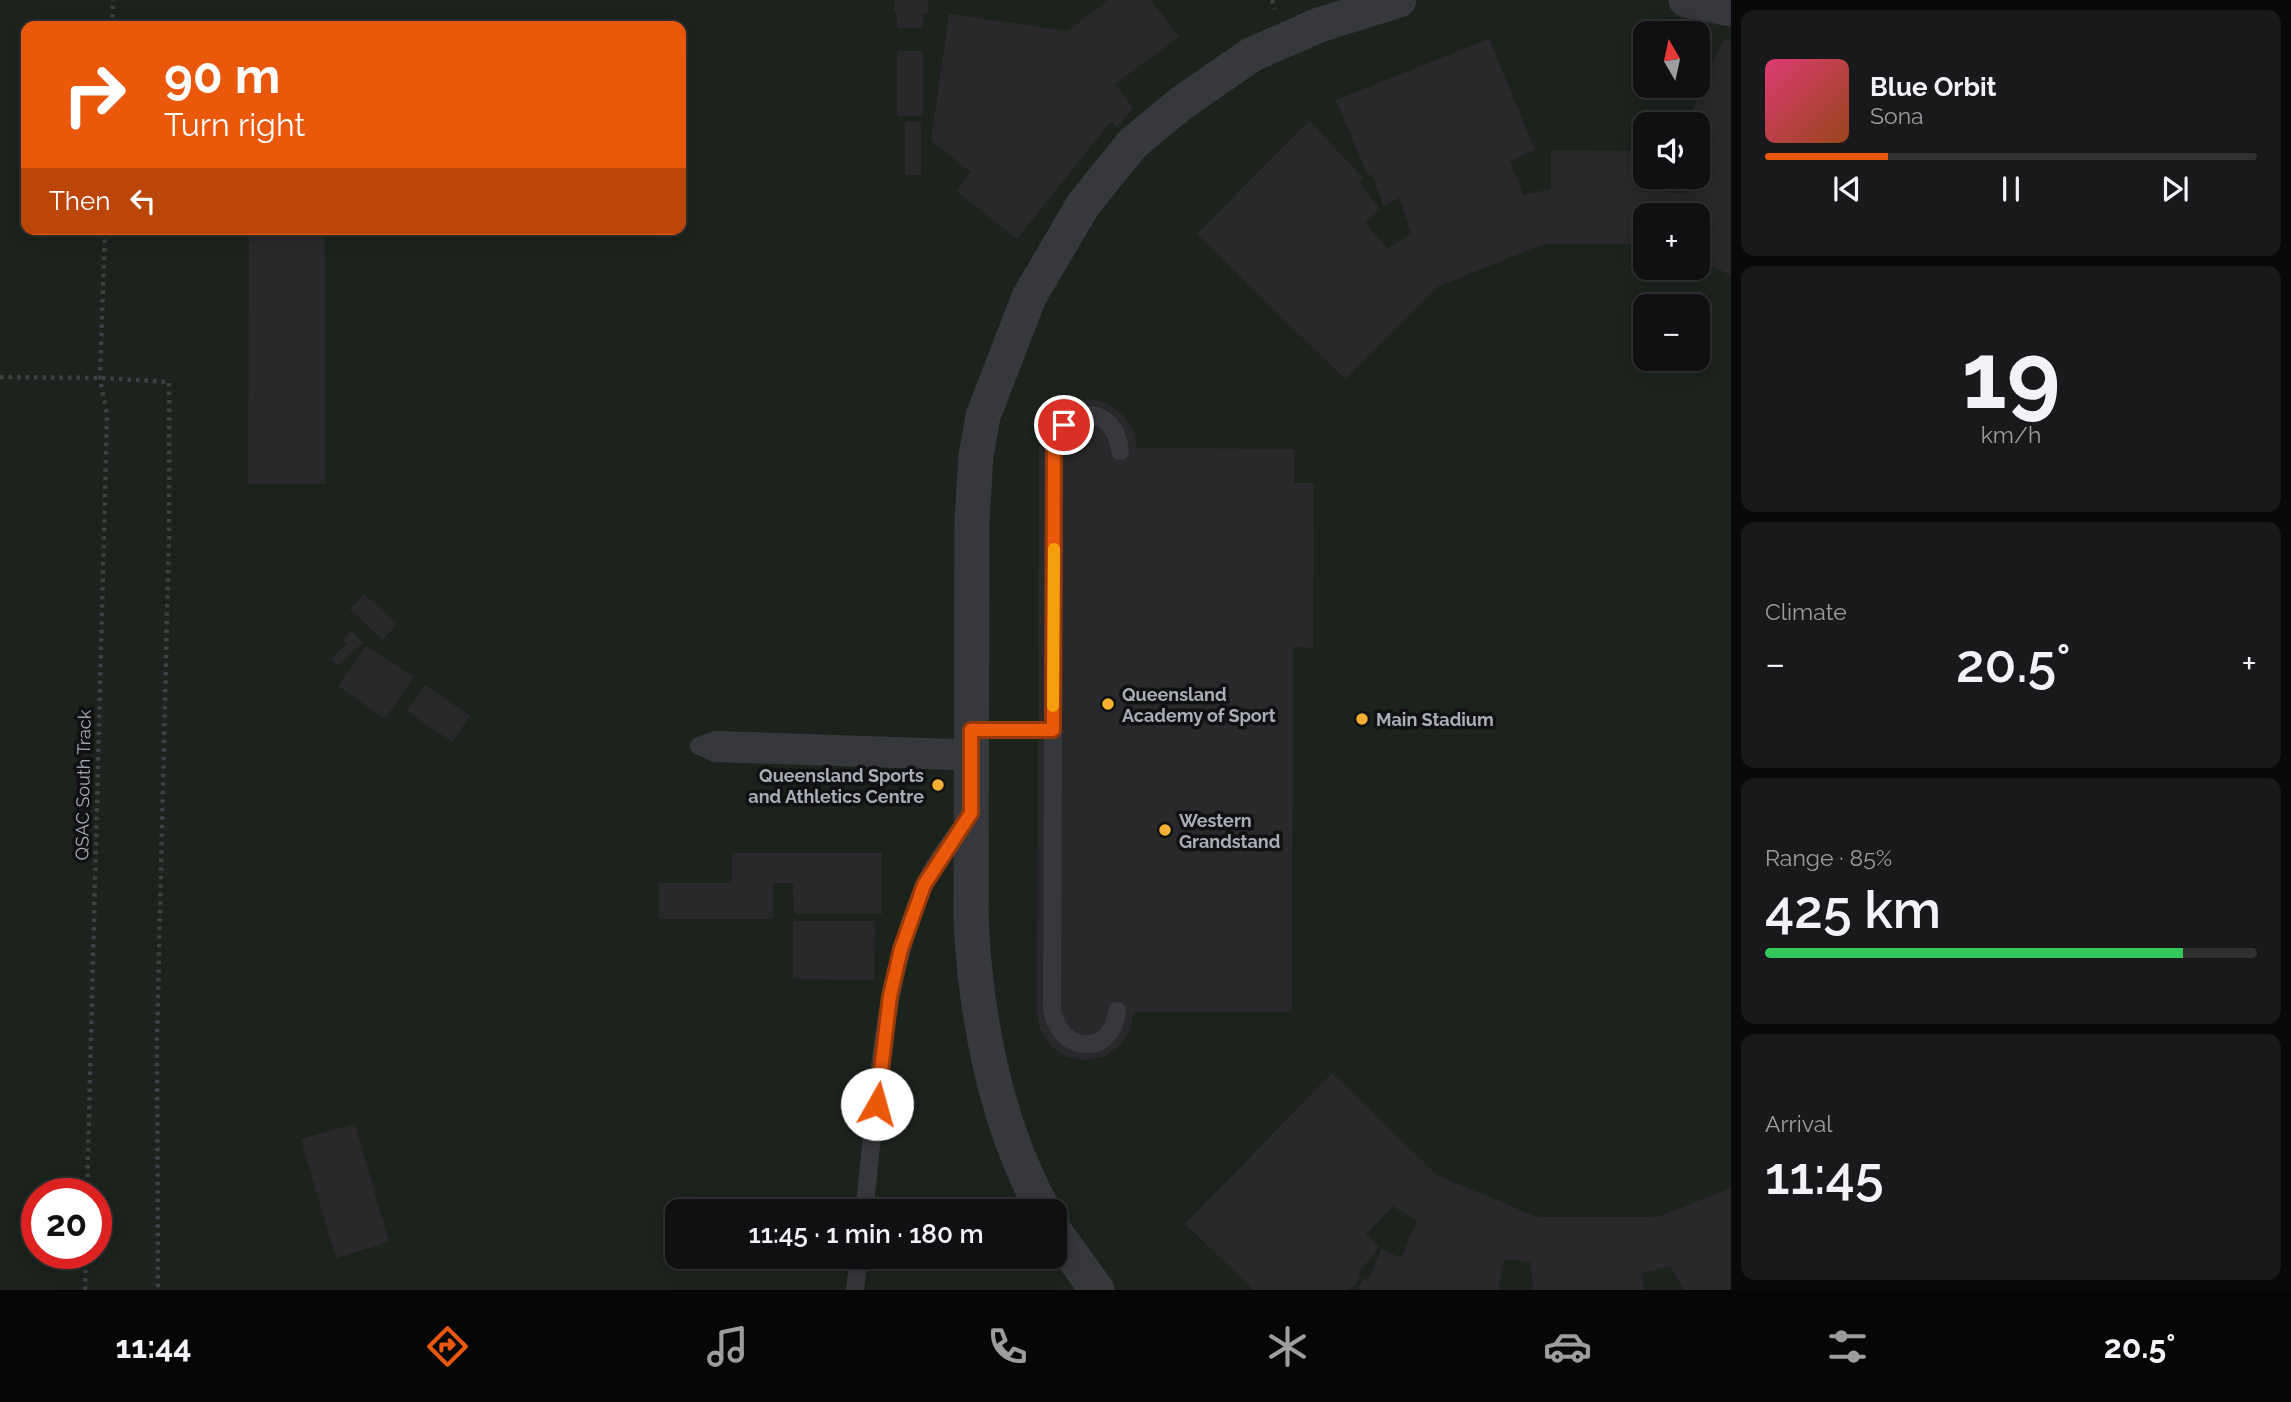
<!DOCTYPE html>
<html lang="en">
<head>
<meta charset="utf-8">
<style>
	:root { --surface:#101012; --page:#19191b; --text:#f1f3f6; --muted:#9c9d9f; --line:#303032; --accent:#ea580c }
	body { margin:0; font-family:Raleway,sans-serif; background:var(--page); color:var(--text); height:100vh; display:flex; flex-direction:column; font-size:26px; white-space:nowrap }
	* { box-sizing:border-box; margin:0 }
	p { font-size:23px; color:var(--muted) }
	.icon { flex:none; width:38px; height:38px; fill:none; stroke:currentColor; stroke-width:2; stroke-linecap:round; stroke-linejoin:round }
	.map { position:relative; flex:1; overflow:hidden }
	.side { display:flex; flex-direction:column; gap:10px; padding:10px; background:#09090a; width:560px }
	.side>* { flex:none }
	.hud { position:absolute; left:21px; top:21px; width:665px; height:214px; border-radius:14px; box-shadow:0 4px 18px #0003,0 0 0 2px var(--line); background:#ea580c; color:#fff; overflow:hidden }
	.needle { width:46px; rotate:351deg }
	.controls { position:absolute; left:1633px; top:21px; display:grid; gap:14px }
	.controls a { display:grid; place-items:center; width:77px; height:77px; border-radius:14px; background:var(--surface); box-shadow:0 4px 18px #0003,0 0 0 2px var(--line); font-size:35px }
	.speed { position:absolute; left:21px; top:1178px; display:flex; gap:14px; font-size:35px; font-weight:700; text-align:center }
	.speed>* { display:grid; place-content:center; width:91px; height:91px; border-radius:50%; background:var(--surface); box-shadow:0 4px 18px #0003,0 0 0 2px var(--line); line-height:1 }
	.speed .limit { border:10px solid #d22; background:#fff; color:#111 }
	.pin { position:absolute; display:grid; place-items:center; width:60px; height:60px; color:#fff; margin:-30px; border:4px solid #fff; border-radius:50%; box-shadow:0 2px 7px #0007 }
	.me { position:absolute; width:77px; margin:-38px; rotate:7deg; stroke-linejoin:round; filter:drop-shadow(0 0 5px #0008) }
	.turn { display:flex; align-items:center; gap:24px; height:147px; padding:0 28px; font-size:32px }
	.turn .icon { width:91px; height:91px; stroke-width:2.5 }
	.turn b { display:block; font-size:49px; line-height:60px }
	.then { display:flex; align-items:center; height:66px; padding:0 28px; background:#0003; gap:14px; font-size:26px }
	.big { font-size:52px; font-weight:600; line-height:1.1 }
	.side .tile { flex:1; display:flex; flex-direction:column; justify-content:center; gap:10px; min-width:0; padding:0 24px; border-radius:14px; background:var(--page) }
	.side .dial { align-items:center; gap:0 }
	.dial b { font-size:91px; line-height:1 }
	.song { display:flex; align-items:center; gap:21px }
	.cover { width:84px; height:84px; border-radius:10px; background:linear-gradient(135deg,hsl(340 70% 55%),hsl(20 70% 35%)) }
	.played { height:7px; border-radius:4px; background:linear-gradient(90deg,var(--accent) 25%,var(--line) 25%) }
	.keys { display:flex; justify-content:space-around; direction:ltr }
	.heat { display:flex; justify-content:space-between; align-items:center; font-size:38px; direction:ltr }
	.charge { height:10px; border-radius:5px; background:linear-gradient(90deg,#34c759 85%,var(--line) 0) }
	.trip { position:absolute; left:665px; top:1199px; width:402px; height:70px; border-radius:14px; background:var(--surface); box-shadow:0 4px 18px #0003,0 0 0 2px var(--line); font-weight:600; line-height:70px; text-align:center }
	.tab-bar { display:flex; height:112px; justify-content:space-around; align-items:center; background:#060607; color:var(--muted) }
	.tab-bar .icon { width:49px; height:49px }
	.tab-bar .on { color:var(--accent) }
	.tab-bar b { font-size:32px; color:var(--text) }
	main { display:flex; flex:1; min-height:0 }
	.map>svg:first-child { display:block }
	.green { fill:#1c231d; fill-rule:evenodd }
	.building { fill:#29292c }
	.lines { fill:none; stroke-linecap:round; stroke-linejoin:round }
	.path { stroke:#3d3f44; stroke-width:4.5; stroke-dasharray:3.5 5; stroke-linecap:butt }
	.lane { stroke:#37383d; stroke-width:18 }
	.street { stroke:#37383d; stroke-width:35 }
	.route-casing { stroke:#983908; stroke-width:18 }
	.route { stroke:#ea580c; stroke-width:12 }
	.slow { stroke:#f59e0b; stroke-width:12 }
	.poi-dot { fill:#f2b134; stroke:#111113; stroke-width:2.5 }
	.labels { text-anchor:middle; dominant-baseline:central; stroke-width:7; stroke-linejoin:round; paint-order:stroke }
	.poi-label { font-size:18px; font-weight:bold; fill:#a8adb8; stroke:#111113; text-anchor:start }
	.street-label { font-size:18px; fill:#a8adb8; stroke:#111113 }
</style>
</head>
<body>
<main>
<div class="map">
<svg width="1731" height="1290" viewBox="0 0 1731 1290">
	<rect width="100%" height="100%" fill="#161618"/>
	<path class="green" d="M0,0h1731v1290h-1731zM26,26h655v203h-655zM1645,33h53v53h-53zM1645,124h53v53h-53zM1645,215h53v53h-53zM1645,306h53v53h-53zM37,1194h59v59h-59zM677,1211h378v45h-378z"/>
	<path class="building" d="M894,0h34v13h-5v15h-26v-15h-3z
		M1108,0h43l28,37 -64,47 18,24 -16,19 -6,-6 -94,118 -61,-48 15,-19 -40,-31 18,-127 119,17z
		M1724,38l7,4v233l-33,-14v-46h-53v29h-102l-108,44 -90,91 -148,-145 112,-113 55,58 -4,3 19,26 -14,14 22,27 24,-16 -11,-35 -17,8 -11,-32 -4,2 -32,-76 153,-61 46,111 -25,11 13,34 28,-6v-39l94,1v26h14v13l26,4 8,-17h5l2,-16 -2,-1v-36h-12z
		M897,51h26v65h-26z
		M905,122h16v53h-16z
		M249,229h76v255h-77z
		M1088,399l18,4 16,11 11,16 4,18 157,1v34h20l-1,165 -20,-1 -1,365h-158l-4,19 -11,15 -16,11 -18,3 -19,-3 -15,-11 -11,-16 -3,-18 2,-564 3,-19 11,-15 16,-11z
		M364,594l33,30 -14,16 -33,-31z
		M352,631l11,12 -25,23 -7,-7 16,-15 -4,-5z
		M366,646l48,31 -29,42 -47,-33z
		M425,685l45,31 -18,26 -45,-31z
		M732,853h150v61h-88l-1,-31h-20v36h-114v-36h73z
		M793,921h82l-1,59 -81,-1z
		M1332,1073l105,102 100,42h113l10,-1 71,-28v102h-47l-14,-24 -28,7 2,17h-110l-4,-28 -26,-3 -6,31h-140l5,-12 5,3 13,-32 20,9 16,-37 -24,-15 -27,28 13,13 -21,27 3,3 -12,13h-95l-69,-66z
		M355,1124l34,118 -53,16 -35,-119z"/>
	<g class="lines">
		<path class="path" d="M1272,0l3,9
			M112,26l1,-26
			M0,377l100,1 69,4v151l-12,507 1,250
			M87,1194l20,-779 -7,-37 5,-149
			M85,1290l1,-37"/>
		<path class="lane" d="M971,730h82
			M699,746l16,7 238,8 18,-6
			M699,746l17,-6 238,8 17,7
			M1117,1011c-5,46 -57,43 -65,-1l2,-560c10,-47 61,-47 66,1
			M864,1211c13,-108 16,-221 59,-323 10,-24 28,-46 43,-67
			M855,1290l4,-34"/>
		<path class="street" d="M1686,0l45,9
			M1044,1211c-48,-86 -69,-196 -73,-294l1,-396 4,-65 7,-40 46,-119 54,-92 49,-61 51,-42 68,-47 68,-30 80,-25
			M1055,1232l42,58"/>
	</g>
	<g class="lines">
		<defs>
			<path id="route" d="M877,1104l13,-108 11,-47 23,-64 47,-72v-83h82l1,-280 3,-15 7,-10"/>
		</defs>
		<use href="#route" class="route-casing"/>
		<use href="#route" class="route"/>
		<path class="slow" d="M1053,706l1,-157"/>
	</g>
	<g class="poi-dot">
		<circle cx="1108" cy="704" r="7"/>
		<circle cx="1362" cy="719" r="7"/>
		<circle cx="938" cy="785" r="7"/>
		<circle cx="1165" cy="830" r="7"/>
	</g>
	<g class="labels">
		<g class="poi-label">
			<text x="1122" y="694">Queensland<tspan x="1122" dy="21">Academy of Sport</tspan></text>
			<text x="1376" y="719">Main Stadium</text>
			<text x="924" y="775" text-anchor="end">Queensland Sports<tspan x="924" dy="21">and Athletics Centre</tspan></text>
			<text x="1179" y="820">Western<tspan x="1179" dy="21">Grandstand</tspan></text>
		</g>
		<g class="street-label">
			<text transform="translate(83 785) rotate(-89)">QSAC South Track</text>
		</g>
	</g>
</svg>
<div class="controls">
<a><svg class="needle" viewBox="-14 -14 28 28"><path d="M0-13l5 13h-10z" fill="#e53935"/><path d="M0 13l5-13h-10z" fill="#9c9d9f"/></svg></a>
<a><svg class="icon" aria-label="sound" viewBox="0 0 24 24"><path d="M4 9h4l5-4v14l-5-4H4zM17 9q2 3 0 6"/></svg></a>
<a>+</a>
<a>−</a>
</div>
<div class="speed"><div class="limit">20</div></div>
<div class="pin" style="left:1064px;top:425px;background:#d93025"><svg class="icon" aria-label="arrive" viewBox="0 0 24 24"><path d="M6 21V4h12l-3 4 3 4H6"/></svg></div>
<svg class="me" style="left:877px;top:1104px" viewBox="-20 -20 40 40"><circle r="19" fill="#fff"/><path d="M0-13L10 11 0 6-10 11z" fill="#ea580c"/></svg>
<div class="trip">11:45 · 1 min · 180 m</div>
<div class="hud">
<div class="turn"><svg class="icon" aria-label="right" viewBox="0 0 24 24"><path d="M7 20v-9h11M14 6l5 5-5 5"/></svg><div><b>90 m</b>Turn right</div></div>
<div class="then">Then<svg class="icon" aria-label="left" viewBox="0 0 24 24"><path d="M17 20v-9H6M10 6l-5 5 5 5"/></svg></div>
</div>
</div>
<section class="side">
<div class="tile">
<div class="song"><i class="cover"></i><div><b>Blue Orbit</b><p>Sona</p></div></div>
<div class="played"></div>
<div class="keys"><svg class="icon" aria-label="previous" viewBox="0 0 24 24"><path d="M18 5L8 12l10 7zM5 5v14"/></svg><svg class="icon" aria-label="pause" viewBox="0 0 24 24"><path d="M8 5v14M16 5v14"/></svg><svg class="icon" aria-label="next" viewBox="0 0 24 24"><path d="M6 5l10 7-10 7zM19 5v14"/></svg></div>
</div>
<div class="tile dial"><b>19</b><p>km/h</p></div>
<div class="tile"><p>Climate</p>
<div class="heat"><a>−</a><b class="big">20.5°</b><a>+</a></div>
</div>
<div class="tile"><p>Range · 85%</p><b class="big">425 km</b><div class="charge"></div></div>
<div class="tile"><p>Arrival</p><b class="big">11:45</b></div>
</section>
</main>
<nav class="tab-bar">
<b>11:44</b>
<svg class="icon on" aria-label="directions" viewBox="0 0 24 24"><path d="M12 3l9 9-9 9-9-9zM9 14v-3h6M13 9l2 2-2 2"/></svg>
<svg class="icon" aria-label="music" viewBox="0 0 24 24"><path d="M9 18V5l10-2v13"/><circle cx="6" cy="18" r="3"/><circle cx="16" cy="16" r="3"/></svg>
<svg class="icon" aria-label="phone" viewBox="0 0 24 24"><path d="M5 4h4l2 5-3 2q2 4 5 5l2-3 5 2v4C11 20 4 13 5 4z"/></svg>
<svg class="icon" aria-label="climate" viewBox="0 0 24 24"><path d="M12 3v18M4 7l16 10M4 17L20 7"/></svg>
<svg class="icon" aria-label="car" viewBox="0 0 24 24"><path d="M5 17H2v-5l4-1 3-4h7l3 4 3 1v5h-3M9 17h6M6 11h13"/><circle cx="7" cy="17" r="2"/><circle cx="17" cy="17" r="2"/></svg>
<svg class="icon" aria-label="filters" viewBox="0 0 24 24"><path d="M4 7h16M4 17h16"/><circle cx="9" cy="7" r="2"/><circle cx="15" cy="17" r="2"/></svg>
<b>20.5°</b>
</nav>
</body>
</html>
